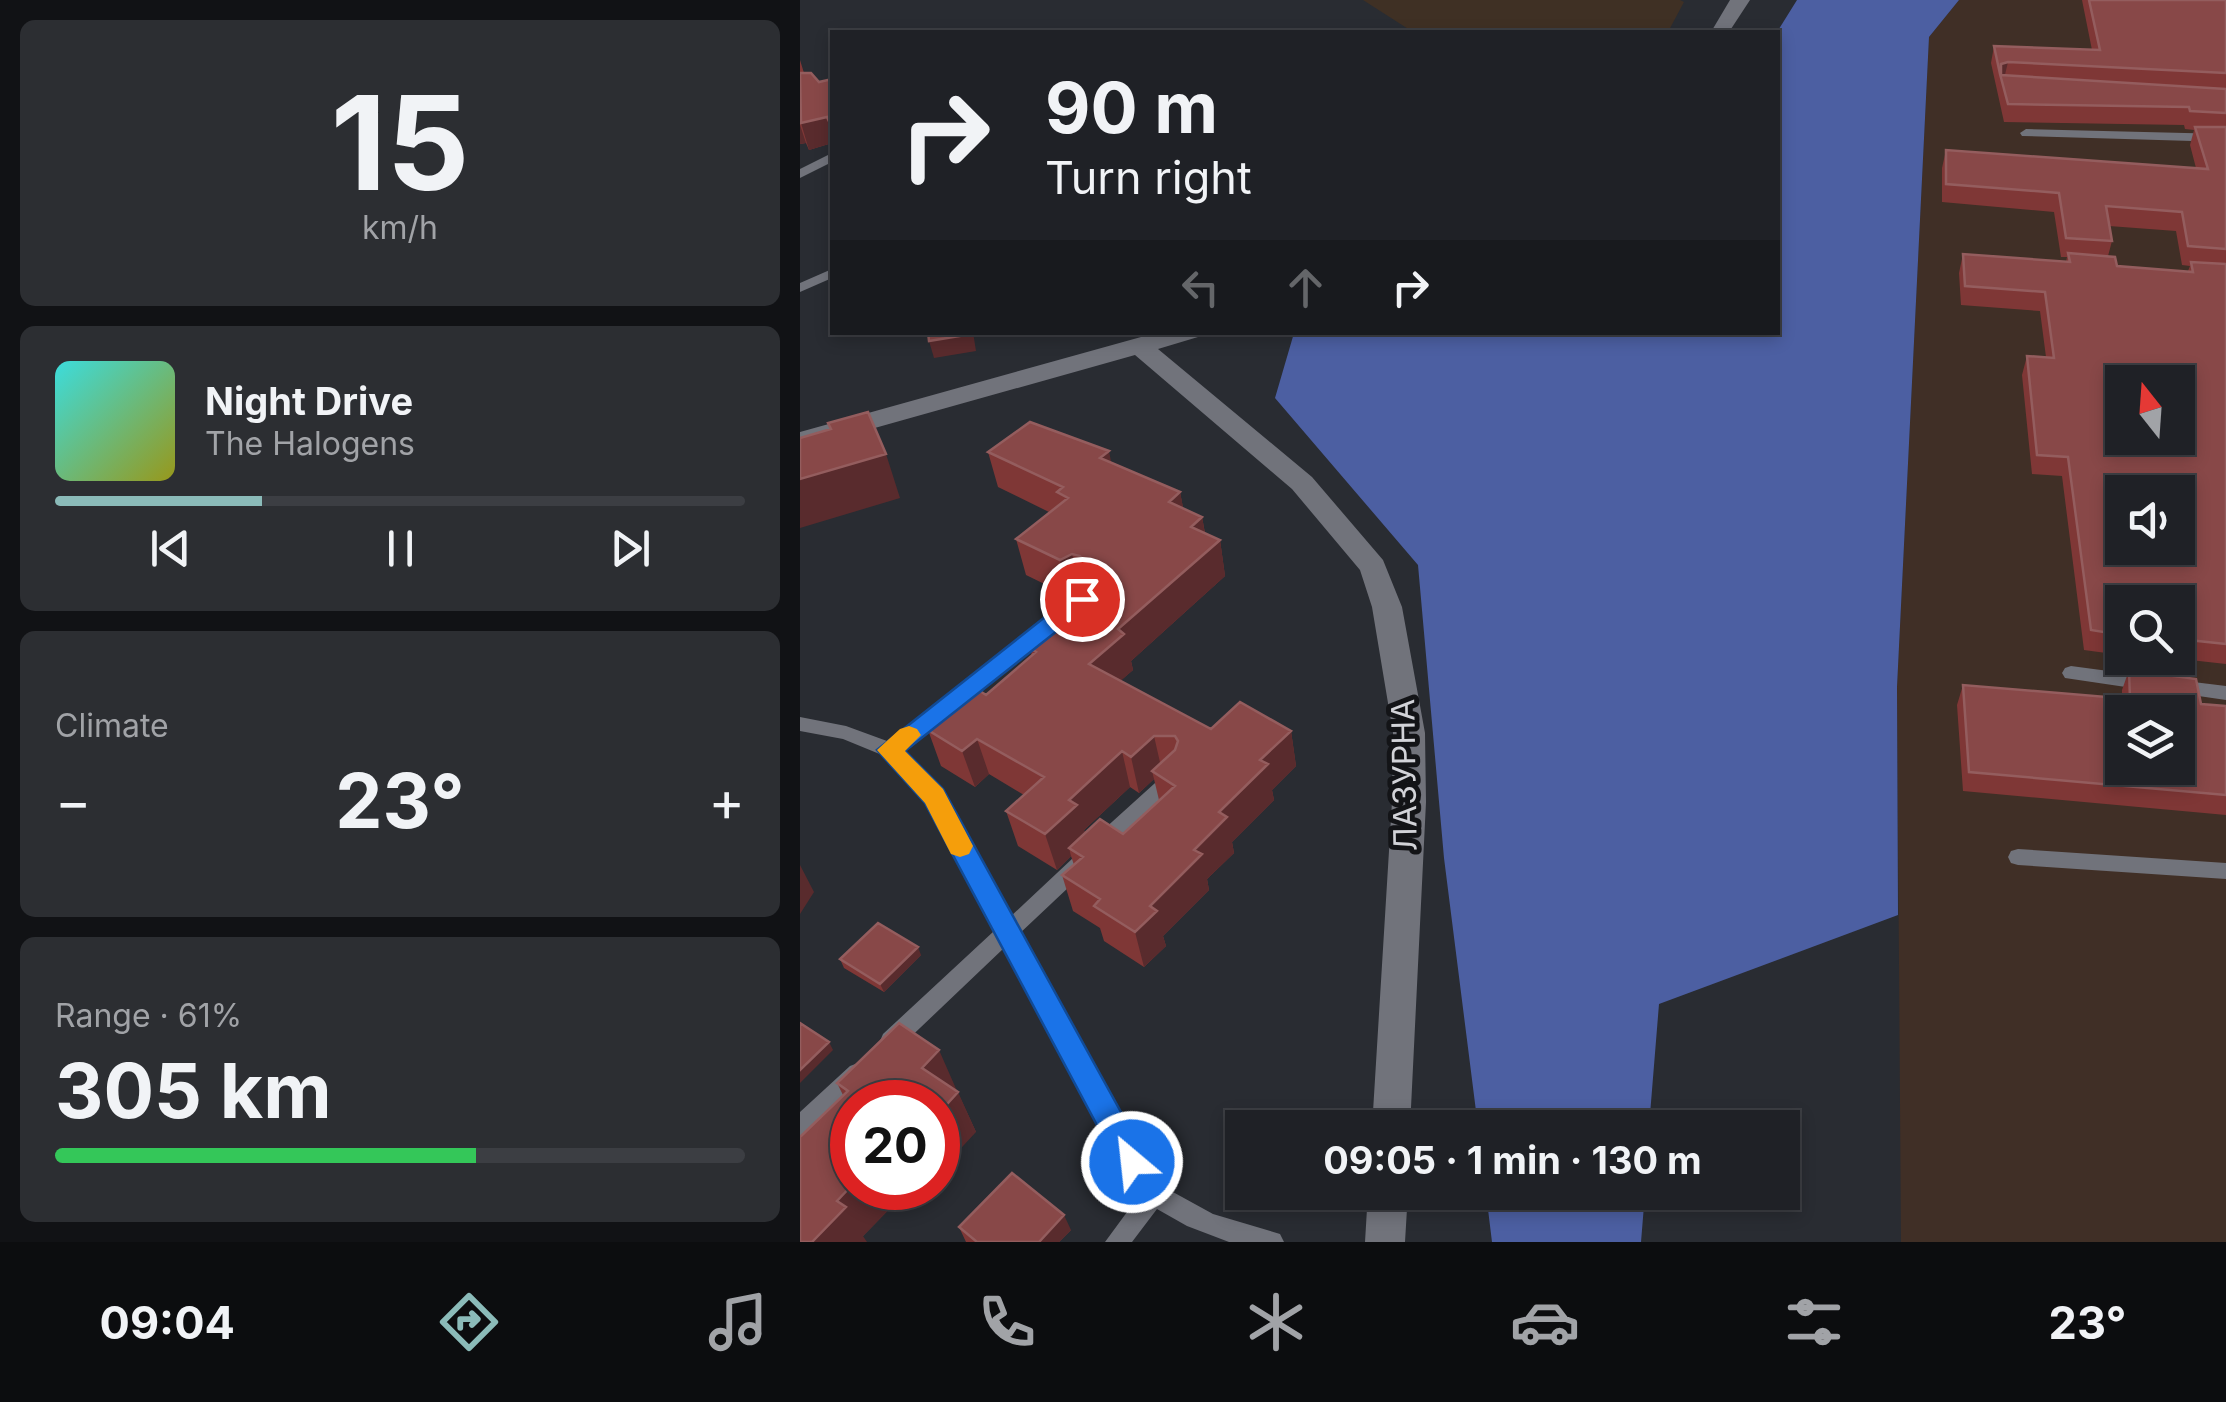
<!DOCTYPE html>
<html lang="en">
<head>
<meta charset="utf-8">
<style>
	:root { --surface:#1f2126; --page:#2c2e32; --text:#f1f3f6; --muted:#a1a3a7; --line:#3c3e43; --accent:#8bbbb9 }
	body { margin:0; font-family:Inter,sans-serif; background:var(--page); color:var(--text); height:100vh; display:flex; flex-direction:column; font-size:38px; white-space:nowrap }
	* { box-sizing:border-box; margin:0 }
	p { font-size:32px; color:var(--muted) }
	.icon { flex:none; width:55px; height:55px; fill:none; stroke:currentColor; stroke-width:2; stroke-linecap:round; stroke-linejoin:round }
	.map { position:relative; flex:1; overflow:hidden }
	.details { display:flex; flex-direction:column; gap:20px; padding:20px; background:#111215; width:800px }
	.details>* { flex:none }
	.guide { position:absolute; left:30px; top:30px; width:950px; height:305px; border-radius:0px; box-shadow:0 5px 15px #0003,0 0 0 2px var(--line); background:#1f2126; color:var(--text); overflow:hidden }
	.needle { width:65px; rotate:343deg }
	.fabs { position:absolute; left:1305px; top:365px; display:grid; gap:20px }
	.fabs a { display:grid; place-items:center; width:90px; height:90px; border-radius:0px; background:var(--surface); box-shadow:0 5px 15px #0003,0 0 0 2px var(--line); font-size:50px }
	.speed { position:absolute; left:30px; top:1080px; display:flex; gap:20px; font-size:50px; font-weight:700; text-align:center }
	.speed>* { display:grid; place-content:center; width:130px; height:130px; border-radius:50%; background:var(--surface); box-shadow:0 5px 15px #0003,0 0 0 2px var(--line); line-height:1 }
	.speed .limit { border:15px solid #d22; background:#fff; color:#111 }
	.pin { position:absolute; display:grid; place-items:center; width:85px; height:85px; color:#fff; margin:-42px; border:5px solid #fff; border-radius:50%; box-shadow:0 2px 10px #0007 }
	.me { position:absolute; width:110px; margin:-55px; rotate:332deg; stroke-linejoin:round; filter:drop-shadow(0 0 8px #0008) }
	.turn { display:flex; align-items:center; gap:35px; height:210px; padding:0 50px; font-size:45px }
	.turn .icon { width:130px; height:130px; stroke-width:2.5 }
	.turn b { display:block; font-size:70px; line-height:85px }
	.lanes { display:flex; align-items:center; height:95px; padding:0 50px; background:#0003; justify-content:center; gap:50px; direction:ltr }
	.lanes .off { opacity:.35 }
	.big { font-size:75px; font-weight:700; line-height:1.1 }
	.details .card { flex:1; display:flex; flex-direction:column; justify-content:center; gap:15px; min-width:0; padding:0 35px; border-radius:15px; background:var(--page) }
	.details .dial { align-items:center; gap:0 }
	.dial b { font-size:130px; line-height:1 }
	.song { display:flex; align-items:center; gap:30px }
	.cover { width:120px; height:120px; border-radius:15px; background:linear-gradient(135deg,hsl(180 70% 55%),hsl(60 70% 35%)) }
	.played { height:10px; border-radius:5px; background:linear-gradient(90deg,var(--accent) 30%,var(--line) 30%) }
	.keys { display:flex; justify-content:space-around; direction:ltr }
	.heat { display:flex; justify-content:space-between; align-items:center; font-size:55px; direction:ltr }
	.charge { height:15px; border-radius:8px; background:linear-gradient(90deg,#34c759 61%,var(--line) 0) }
	.trip { position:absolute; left:425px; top:1110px; width:575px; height:100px; border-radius:0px; background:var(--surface); box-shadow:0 5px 15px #0003,0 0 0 2px var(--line); font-weight:700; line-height:100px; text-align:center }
	.dock { display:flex; height:160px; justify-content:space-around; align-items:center; background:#0c0d0f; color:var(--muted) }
	.dock .icon { width:70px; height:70px }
	.dock .active { color:var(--accent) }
	.dock b { font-size:45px; color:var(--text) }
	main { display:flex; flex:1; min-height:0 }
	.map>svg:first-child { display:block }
	.commercial { fill:#3f3024 }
	.industrial { fill:#402f26; fill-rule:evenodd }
	.forest { fill:#4c5fa2 }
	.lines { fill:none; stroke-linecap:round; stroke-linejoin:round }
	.lane { fill:#71737b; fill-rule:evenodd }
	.secondary { fill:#71737b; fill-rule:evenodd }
	.wall { fill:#7f3736; fill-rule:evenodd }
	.shaded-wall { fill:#592b2d }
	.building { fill:#884848; stroke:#945d5e; stroke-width:2.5; fill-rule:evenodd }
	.route { fill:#1a73e8; stroke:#114b97; stroke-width:2.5 }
	.slow { fill:#f59e0b }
	.labels { text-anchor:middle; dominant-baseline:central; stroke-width:10; stroke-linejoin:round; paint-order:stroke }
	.street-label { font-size:32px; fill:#d2d3d8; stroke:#131417 }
</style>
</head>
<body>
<main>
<section class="details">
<div class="card dial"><b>15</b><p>km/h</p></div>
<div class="card">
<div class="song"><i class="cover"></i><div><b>Night Drive</b><p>The Halogens</p></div></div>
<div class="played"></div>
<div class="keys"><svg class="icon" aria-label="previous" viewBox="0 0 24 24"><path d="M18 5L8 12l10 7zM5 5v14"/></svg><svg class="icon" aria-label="pause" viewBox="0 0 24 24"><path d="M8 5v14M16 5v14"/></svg><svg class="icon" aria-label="next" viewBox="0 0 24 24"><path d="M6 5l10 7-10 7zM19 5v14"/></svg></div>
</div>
<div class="card"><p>Climate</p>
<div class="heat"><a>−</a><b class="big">23°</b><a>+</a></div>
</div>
<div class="card"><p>Range · 61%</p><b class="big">305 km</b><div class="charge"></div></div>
</section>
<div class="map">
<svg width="1426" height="1242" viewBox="0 0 1426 1242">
	<rect width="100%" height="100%" fill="#292c32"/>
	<path class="commercial" d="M563,0h317l4,2 -16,30h-255z"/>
	<path class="industrial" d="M1159,0h267v1242h-325l-4,-555 32,-650zM1322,382h56v56h-56zM1322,492h56v56h-56zM1322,602h56v56h-56zM1322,712h56v56h-56z"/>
	<path class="forest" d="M997,0h162l-30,37 -32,650 1,228 -239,89 -10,123h-171l-34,-269 -26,-293 -143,-167 19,-65 484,-1 -1,-300z
		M686,1193h159l-4,49h-149z"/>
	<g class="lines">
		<path class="lane" d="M1226,129l200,5v8l-204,-6 -2,-3z
			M32,153v9l-32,16v-9z
			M32,269v9l-32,14v-9z
			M274,600l9,6 -3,4 -179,141 40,40 68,127 64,-60 7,-2 7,2 3,6 -3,6 -69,65 144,251 51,28 67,20 4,8h-55l-42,-16 -30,-17 -25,33h-27l36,-49 -137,-245 -105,100 -8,3 -8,-3 -3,-7 3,-7 111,-103 -67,-130 -45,-46 -39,-16 -43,-8v-14l46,9 41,15 181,-139z
			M1271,666l75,10 6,2 3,5 -3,5 -6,2 -81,-12 -3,-5 3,-5z
			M1377,680l49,6v14l-55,-8 -3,-5 3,-5z
			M372,772l7,2 3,5 -3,5 -73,68 -7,2 -7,-2 -3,-6 3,-6 73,-66z
			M1218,849l208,14v16l-208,-14 -7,-2 -3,-6 3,-6z
			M58,1063l8,3 3,7 -3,7 -58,54 -8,3v-25l50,-46z"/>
		<path class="secondary" d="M930,0h20l-21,32h-18z
			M359,332h42l-3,5 -40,12 154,128 71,83 19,47 23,126 1,69 -16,326h-38l20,-326 1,-69 -21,-126 -12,-37 -68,-81 -157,-134 -335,94v-17z
			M568,1192h40l-3,50h-40z"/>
	</g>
	<path class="wall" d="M1282,0h144v664l-36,-4 -6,17 -63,-8v-14l-37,-5 -22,-174 -30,-2 -10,-99 5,-19 19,1 -6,-46 -79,-6 -2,-32 4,-19 103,8 1,-5h-6l-7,-45 -112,-10v-34l4,-18 250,18 -6,-23 4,-15 -9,-1 -1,-4 -180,-3 -13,-59 3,-17 98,4zM1309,226l67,5 6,34 8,1 -2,5 -71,-5 -9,-10 4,-15zM1322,602h56v56h-56z
		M0,60l4,13 15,9 13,-3v64l-23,7 -3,-7 -6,1z
		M188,452l123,10 69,30 3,16 19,9 3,16 15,7 5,36 -94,85 2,9 -13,11 91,48 80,2 5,35 -24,24 2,10 -42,42 2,11 -27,26 2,11 -46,46 3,10 -22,21 -40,-26 -4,-13 -27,-17 -11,-36 12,-10 -3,-9 -14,14 -39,-24 -12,-35 18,-16 -35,-21 -14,13 -34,-21 -13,-36 58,-35 46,-39 -2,-8 27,-22 -2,-8 32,-26 -6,-3 -12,7 -43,-21 -10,-36 33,-27 -51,-25zM354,779l5,21 -36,34 -38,-1 -1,-3 46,-43 9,6z
		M1329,670l72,34 25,2v109l-263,-24 -6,-86 6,-20 159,13v-8z
		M121,955l-37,37 -40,-24 -4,-9z
		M37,1083l120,8 19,41 -124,-30v86h72l-11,11 -8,-6 -42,43 -63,6 43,-147z
		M159,1227l112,3 -12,12h-93z"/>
	<path class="shaded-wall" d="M1208,62l-4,17 -2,1 -1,-16z
		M27,117l5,19v7l-23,7 -8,-27z
		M0,125l6,18 -6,1z
		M173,332l3,19 -42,7 -5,-17z
		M309,451l7,36 -16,-29z
		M86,454l14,44 -100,30v-49z
		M380,492l7,35 -18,-25z
		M402,517l6,34 12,-11 5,36 -94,85 2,9 -34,30 -10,-36 29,-35 73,-102z
		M272,554l9,35 -12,7 -9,-36z
		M491,731l5,35 -24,24 2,10 -42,42 2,11 -27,26 2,11 -46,46 3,10 -22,21 -9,-35 15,-26 110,-146z
		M354,736l8,35h-10l2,8 -15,14 -8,-36z
		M177,739l12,35 -14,13 -13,-36z
		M322,751l8,36 -46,43 4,11 -19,7 2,8 -14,14 -12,-36 24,-34z
		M0,865l14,27 -14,22z
		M118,947l3,8 -37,37 -4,-8z
		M29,1042l4,8 -33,33v-13z
		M139,1050l18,41 -35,-23z
		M158,1092l18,40 -38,41v-59z
		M52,1185v3h50l3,5 -42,43 4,6h-55l25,-41z
		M107,1188h17l-11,11z
		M264,1215l7,15 -12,12h-20z"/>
	<path class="building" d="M1289,0h137v73l-218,-11 -7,2v11l225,14v24l-36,-2 -1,-4 -181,-3 -8,-30 -6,-28 106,4z
		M0,73h11l8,9 13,-3v49l-5,-11 -26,6z
		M1395,127h31v122l-38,-3 -6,-34 -76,-6 6,35 -46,-3 -7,-45 -113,-9v-34l262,19z
		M1268,253l47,4 2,9 76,6 -2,-10 35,2v380l-38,-4 4,17 -14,-2v-53h-56v33l-31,-5 -23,-173 -31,-2 -10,-99 27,2 -9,-66 -80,-6 -2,-32 107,8zM1322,382h56v56h-56zM1322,492h56v56h-56z
		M128,332h44v2l-43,7z
		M68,412l18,42 -86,25v-41l31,-9 -3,-6z
		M230,422l79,29 -9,7 80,34 -11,10 33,15 -11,10 29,13 -102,89 6,5 -35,30 122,65 29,-27 51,29 -31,29 8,4 -49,48 8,5 -33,33 8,4 -52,52 7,5 -22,21 -41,-26 6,-7 -38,-24 21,-18 -14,-9 31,-29 23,15 52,-48 -23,-15 23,-21 3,-9 -3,-5h-21l-23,21 -9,-6 -53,49 8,5 -32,29 -39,-23 38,-34 -67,-38 -15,12 -34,-21 49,-41 9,6 50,-43 -6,-4 32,-26 -7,-4 47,-38 -20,-10 4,-7 -6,-7 -8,-2 -12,6 -44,-21 52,-41 -11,-6 6,-5 -75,-35z
		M1329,670l67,9 5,25 25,2v89l-257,-23 -6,-87 167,14zM1322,712h56v56h-56z
		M78,923l40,24 -38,37 -40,-25z
		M0,1023l29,19 -29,28z
		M99,1023l40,27 -17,18 36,24 -20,22v-12h-86v83l-15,16 9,6 -34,35h-12v-105l48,-46 -11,-8z
		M212,1173l52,42 -25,27h-62l-18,-15z"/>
	<path class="route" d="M282,591l11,8 -3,6 -185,146 38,38 200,363 4,10 -4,10 -11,4 -10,-4 -197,-369 -48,-53 197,-156z"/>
	<path class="slow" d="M109,726l8,3 4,6 -16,16 38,38 30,57 -4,8 -9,3 -9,-3 -26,-51 -48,-53 23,-21z"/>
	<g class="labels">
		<g class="street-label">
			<text transform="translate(604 775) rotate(-91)">ЛАЗУРНА</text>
		</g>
	</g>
</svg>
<div class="fabs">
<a><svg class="needle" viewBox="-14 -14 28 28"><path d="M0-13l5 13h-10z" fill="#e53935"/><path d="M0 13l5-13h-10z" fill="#a1a3a7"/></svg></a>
<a><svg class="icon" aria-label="sound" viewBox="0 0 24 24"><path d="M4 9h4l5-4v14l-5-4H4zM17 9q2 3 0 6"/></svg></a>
<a><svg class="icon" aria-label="search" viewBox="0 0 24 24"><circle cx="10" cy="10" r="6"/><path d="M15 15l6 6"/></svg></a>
<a><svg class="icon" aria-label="layers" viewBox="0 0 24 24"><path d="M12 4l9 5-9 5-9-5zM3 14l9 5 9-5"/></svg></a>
</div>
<div class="speed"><div class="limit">20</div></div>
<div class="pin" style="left:282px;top:599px;background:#d93025"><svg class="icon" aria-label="arrive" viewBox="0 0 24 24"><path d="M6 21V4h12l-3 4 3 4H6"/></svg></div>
<svg class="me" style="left:332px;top:1162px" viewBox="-20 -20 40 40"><circle r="17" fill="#1a73e8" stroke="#fff" stroke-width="3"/><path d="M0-11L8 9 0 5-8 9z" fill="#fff"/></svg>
<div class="trip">09:05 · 1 min · 130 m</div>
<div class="guide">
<div class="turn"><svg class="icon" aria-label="right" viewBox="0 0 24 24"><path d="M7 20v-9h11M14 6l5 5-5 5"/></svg><div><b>90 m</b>Turn right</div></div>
<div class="lanes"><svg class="icon off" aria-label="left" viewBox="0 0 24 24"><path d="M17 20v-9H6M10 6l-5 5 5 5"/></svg><svg class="icon off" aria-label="ahead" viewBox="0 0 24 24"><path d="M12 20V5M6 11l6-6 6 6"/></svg><svg class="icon" aria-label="right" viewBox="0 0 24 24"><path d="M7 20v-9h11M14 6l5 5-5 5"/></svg></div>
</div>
</div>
</main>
<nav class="dock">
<b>09:04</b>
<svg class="icon active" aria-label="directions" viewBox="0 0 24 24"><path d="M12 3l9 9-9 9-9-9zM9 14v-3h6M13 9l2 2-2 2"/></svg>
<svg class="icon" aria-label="music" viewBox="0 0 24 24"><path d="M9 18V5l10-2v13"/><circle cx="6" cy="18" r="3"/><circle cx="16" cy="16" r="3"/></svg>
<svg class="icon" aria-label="phone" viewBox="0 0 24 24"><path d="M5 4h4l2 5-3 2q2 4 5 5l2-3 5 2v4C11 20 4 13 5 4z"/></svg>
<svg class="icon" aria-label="climate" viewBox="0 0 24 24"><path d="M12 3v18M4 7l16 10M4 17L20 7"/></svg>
<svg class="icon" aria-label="car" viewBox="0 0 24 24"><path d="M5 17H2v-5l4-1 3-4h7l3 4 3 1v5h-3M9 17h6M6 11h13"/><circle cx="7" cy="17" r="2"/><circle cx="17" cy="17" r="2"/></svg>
<svg class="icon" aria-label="filters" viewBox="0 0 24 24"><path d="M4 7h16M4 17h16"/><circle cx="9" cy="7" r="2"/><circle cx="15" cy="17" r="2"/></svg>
<b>23°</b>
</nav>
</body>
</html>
